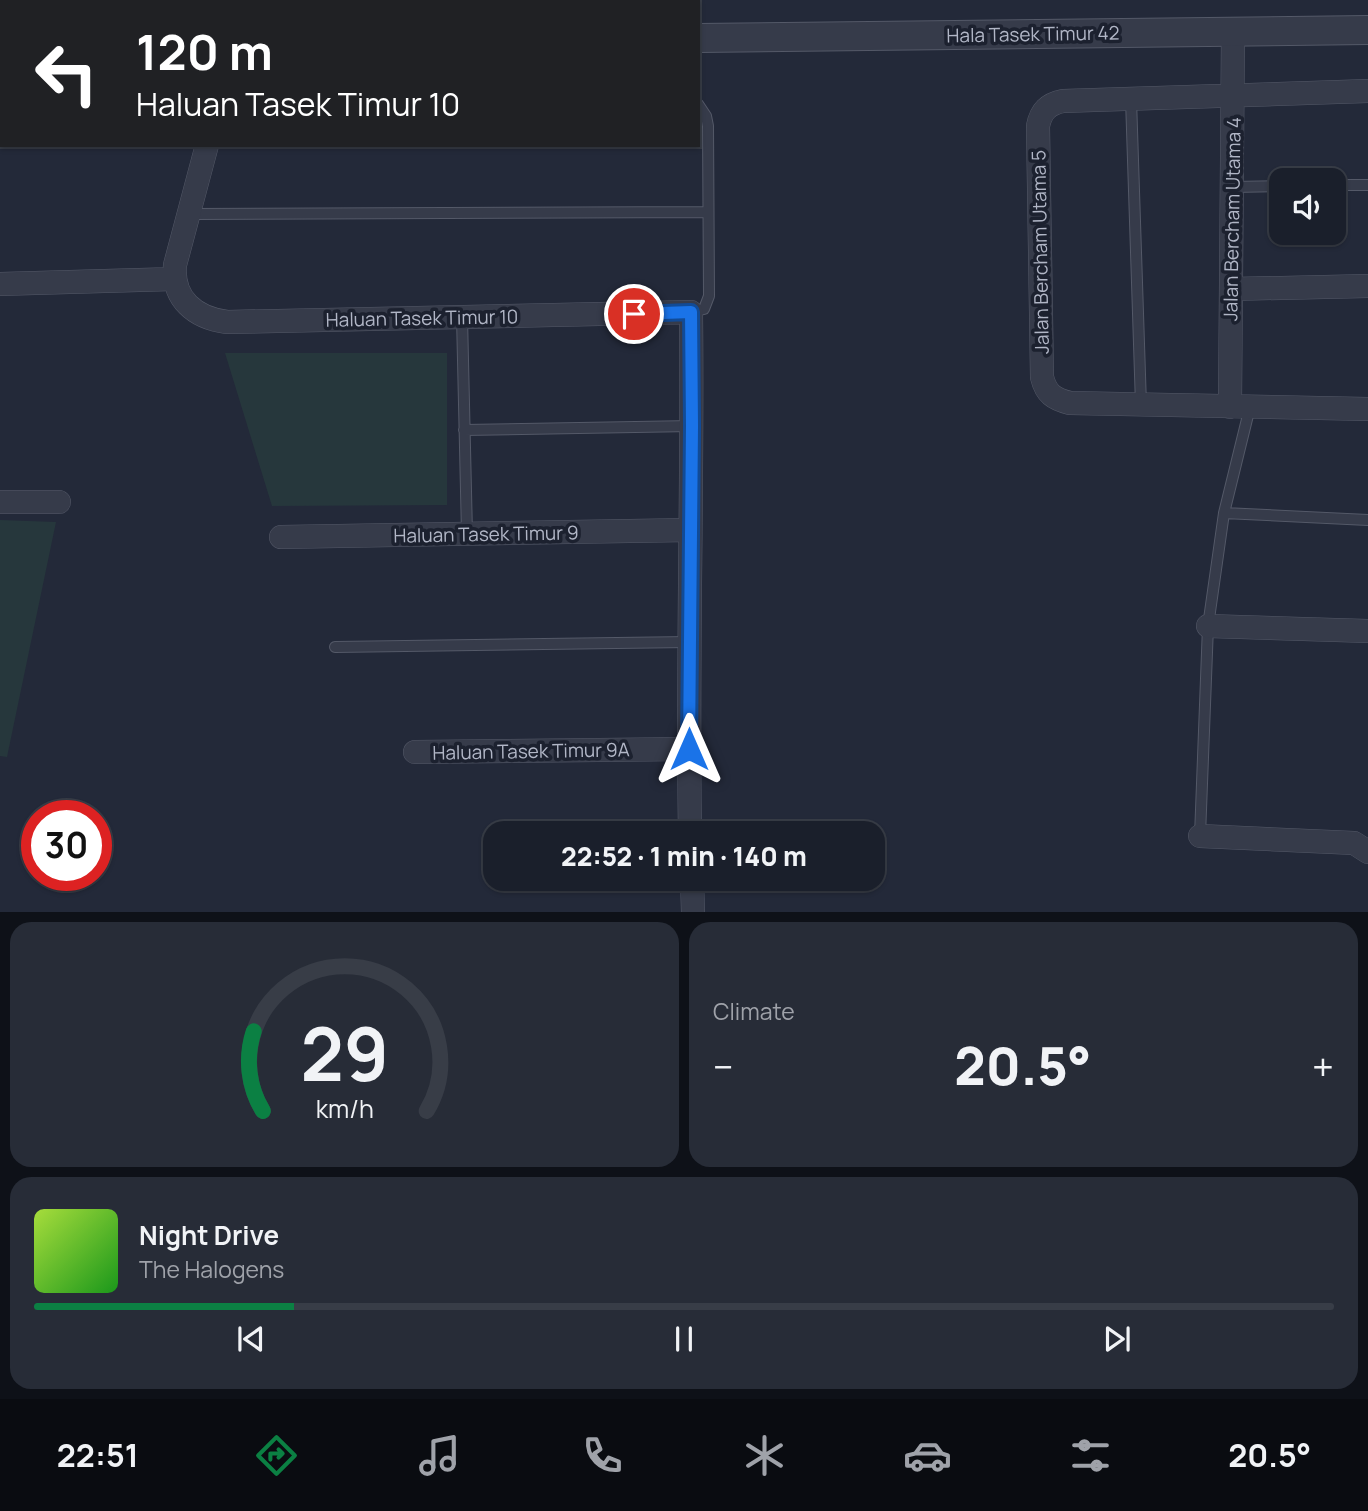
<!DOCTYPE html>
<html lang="en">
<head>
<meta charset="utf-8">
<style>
	:root { --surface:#1a1f2b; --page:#272c37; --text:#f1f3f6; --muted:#9fa2a9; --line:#383d47; --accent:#0b8043 }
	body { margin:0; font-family:Manrope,sans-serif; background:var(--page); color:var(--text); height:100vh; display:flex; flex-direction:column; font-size:26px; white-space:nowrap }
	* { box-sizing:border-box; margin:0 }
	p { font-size:23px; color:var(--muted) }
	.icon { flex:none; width:38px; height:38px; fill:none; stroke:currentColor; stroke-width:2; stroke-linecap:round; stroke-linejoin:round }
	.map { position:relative; height:912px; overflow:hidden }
	.details { display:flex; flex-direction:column; gap:10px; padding:10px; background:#0e1118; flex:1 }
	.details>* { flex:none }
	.banner { position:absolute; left:0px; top:0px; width:700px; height:147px; box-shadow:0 2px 5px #0004,0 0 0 2px var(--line); background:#202124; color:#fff; overflow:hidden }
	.tools { position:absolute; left:1269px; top:168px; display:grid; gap:14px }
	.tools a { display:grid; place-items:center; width:77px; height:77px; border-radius:14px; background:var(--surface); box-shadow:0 2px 5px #0004,0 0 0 2px var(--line); font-size:35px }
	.speed { position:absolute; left:21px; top:800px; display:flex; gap:14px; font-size:35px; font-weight:700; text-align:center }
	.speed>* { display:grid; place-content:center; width:91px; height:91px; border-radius:50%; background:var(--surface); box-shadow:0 2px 5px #0004,0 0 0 2px var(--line); line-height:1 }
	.speed .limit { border:10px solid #d22; background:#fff; color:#111 }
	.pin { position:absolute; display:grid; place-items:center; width:60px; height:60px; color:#fff; margin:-30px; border:4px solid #fff; border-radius:50%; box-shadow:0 2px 7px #0007 }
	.me { position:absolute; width:77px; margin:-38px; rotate:0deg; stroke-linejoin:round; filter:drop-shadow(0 0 5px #0008) }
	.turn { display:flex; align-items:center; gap:24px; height:147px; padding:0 21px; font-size:32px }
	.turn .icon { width:91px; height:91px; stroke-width:2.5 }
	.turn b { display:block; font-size:49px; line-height:60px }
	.big { font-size:52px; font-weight:800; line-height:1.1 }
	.details .card { flex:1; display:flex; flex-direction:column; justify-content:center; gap:10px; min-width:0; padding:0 24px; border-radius:21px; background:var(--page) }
	.details .dial { align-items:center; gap:0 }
	.dial svg { height:182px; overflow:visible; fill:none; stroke:var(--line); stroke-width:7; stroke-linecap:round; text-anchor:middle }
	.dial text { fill:var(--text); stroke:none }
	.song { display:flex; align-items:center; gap:21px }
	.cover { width:84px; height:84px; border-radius:10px; background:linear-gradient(135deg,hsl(80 70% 55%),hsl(120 70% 35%)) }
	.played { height:7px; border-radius:4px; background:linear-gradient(90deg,var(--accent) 20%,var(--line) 20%) }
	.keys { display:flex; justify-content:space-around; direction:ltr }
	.heat { display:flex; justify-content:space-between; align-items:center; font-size:38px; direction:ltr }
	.details .tiles { flex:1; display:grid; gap:10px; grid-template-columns:1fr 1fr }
	.card:last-child { grid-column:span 2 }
	.trip { position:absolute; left:483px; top:821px; width:402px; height:70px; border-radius:21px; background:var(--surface); box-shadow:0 2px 5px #0004,0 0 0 2px var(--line); font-weight:800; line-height:70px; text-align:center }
	.dock { display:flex; height:112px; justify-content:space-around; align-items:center; background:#0a0c11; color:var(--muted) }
	.dock .icon { width:49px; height:49px }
	.dock .selected { color:var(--accent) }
	.dock b { font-size:32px; color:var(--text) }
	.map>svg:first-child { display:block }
	.green { fill:#26373c }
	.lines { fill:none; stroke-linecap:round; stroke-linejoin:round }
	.service-casing { stroke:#545968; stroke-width:12 }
	.minor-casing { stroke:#545968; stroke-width:24 }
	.tertiary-casing { stroke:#545968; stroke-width:30 }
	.service { stroke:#363b4a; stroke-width:10 }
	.minor { stroke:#363b4a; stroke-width:23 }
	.tertiary { stroke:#363b4a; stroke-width:28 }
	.route-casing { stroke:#114b97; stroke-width:18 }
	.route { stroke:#1a73e8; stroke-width:12 }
	.labels { text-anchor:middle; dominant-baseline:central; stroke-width:7; stroke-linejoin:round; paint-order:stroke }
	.street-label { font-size:19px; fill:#b1b6c6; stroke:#1c212f }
</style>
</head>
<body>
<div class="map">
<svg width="1368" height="913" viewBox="0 0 1368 913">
	<rect width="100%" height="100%" fill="#232939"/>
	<path class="green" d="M225,353h222v152l-175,1z
		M0,520l56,2 -49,235 -7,-1z"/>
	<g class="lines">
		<defs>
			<path id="service" d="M678,2v-2
				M1131,99l10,306
				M1334,185h34
				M1233,187l48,-1
				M189,214l519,-2
				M691,312l13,-3 5,-13 -1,-170 -2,-10 -8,-12
				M462,317l5,217
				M464,430l228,-4
				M1224,513l144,7
				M335,647l354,-5
				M1200,836l8,-210 16,-113 26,-106
				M494,862h1"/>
			<path id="minor" d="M1368,91l-305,10c-15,3 -22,10 -25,25l4,251c4,17 12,22 28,26l298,6
				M207,145l-32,120c-3,34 20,53 52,57l464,-10c2,174 -4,347 -1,521
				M0,284l174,-5
				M1231,289l137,-3
				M1230,407l3,-375
				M0,502h59
				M281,537l409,-7
				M1208,626l160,5
				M415,752l274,-3
				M1200,836l154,7 14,9
				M692,878l1,35"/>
			<path id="tertiary" d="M698,38l670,-8
				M0,48h2"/>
		</defs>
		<use href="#service" class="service-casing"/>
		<use href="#minor" class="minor-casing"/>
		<use href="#tertiary" class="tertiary-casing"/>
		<use href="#service" class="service"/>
		<use href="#minor" class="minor"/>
		<use href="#tertiary" class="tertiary"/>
	</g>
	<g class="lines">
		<defs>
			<path id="route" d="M634,314l57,-2 1,114 -3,323"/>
		</defs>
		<use href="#route" class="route-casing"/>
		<use href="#route" class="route"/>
	</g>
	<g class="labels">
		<g class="street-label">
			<text transform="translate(1033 34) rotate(-1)">Hala Tasek Timur 42</text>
			<text transform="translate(1232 219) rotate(-89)">Jalan Bercham Utama 4</text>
			<text transform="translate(1040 252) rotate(-91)">Jalan Bercham Utama 5</text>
			<text transform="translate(422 318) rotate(-1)">Haluan Tasek Timur 10</text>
			<text transform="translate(486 534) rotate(-1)">Haluan Tasek Timur 9</text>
			<text transform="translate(531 751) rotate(-1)">Haluan Tasek Timur 9A</text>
		</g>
	</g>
</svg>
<div class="tools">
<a><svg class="icon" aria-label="sound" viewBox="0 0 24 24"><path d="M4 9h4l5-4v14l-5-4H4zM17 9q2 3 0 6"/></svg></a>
</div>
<div class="speed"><div class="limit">30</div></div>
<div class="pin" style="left:634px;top:314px;background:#d93025"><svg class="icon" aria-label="arrive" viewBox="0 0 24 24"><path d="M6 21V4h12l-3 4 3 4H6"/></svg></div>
<svg class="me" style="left:689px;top:749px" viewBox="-20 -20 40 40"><path d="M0-17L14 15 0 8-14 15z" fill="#1a73e8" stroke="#fff" stroke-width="4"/></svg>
<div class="trip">22:52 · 1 min · 140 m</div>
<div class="banner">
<div class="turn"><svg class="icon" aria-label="left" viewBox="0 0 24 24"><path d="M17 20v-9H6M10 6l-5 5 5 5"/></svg><div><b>120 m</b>Haluan Tasek Timur 10</div></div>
</div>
</div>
<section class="details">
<div class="tiles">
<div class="card dial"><svg viewBox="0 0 100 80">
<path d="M14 69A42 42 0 1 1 86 69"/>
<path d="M14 69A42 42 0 0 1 10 34" stroke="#0b8043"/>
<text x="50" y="56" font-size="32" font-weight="700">29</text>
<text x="50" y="72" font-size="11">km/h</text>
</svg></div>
<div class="card"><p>Climate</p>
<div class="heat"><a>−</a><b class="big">20.5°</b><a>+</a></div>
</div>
<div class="card">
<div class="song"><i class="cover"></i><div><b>Night Drive</b><p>The Halogens</p></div></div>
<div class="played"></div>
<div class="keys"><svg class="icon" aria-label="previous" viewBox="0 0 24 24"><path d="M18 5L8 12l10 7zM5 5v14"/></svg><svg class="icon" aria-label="pause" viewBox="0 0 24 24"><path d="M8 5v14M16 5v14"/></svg><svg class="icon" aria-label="next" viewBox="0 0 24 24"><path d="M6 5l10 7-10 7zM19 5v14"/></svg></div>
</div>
</div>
</section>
<nav class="dock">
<b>22:51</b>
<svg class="icon selected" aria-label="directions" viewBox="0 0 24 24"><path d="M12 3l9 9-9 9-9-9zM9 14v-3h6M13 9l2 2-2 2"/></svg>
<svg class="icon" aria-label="music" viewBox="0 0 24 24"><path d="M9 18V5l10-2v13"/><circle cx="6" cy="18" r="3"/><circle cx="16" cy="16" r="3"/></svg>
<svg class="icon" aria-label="phone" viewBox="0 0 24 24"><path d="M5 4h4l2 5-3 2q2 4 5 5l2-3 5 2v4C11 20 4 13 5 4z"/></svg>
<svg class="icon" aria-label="climate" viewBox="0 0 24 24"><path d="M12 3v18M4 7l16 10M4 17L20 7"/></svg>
<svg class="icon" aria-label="car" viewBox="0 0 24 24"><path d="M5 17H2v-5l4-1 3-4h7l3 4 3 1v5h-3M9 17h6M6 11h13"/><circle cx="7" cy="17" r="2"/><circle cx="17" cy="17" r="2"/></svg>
<svg class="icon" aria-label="filters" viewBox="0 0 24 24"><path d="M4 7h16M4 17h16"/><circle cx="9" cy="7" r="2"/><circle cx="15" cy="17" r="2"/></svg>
<b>20.5°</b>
</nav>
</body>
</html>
